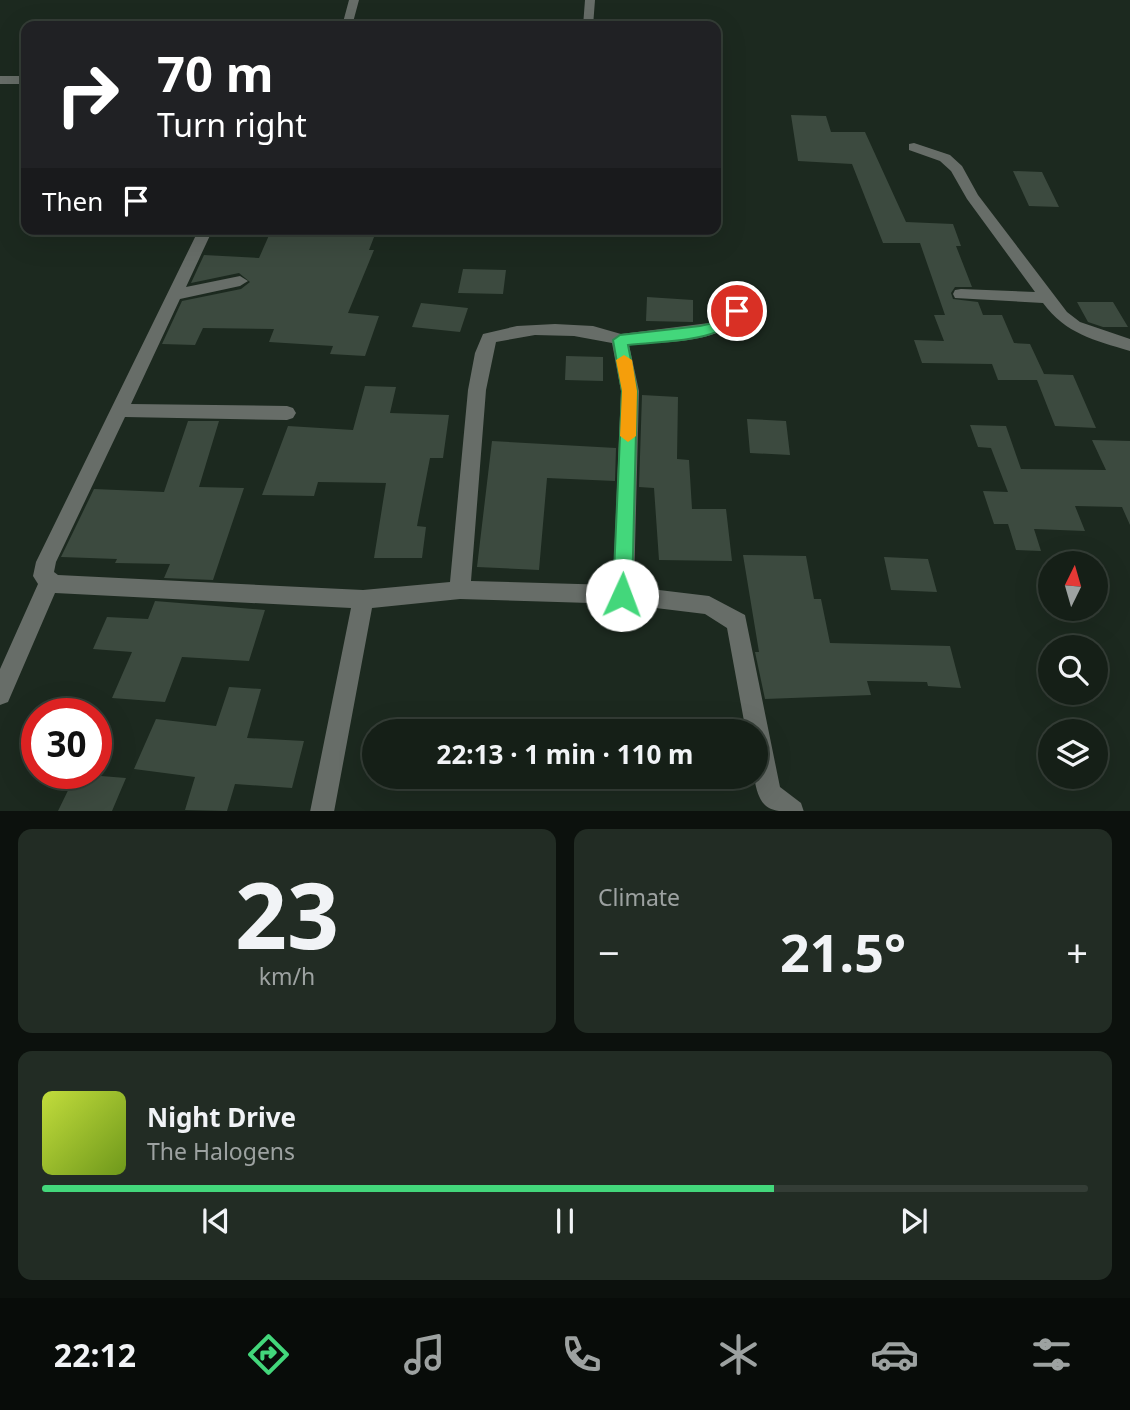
<!DOCTYPE html>
<html lang="en">
<head>
<meta charset="utf-8">
<style>
	:root { --surface:#151f17; --page:#222c24; --text:#f1f3f6; --muted:#9da2a1; --line:#343d36; --accent:#43d77b }
	body { margin:0; font-family:"Noto Sans",sans-serif; background:var(--page); color:var(--text); height:100vh; display:flex; flex-direction:column; font-size:26px; white-space:nowrap }
	* { box-sizing:border-box; margin:0 }
	p { font-size:23px; color:var(--muted) }
	.icon { flex:none; width:38px; height:38px; fill:none; stroke:currentColor; stroke-width:2; stroke-linecap:round; stroke-linejoin:round }
	.map { position:relative; height:811px; overflow:hidden }
	.drawer { display:flex; flex-direction:column; gap:18px; padding:18px; background:#0c110d; flex:1 }
	.drawer>* { flex:none }
	.guide { position:absolute; left:21px; top:21px; width:700px; height:214px; border-radius:14px; box-shadow:0 7px 28px #0002,0 0 0 2px var(--line); background:#202124; color:#fff; overflow:hidden }
	.needle { width:46px; rotate:5deg }
	.tools { position:absolute; left:1038px; top:551px; display:grid; gap:14px }
	.tools a { display:grid; place-items:center; width:70px; height:70px; border-radius:50%; background:var(--surface); box-shadow:0 7px 28px #0002,0 0 0 2px var(--line); font-size:35px }
	.speed { position:absolute; left:21px; top:698px; display:flex; gap:14px; font-size:35px; font-weight:700; text-align:center }
	.speed>* { display:grid; place-content:center; width:91px; height:91px; border-radius:50%; background:var(--surface); box-shadow:0 7px 28px #0002,0 0 0 2px var(--line); line-height:1 }
	.speed .limit { border:10px solid #d22; background:#fff; color:#111 }
	.pin { position:absolute; display:grid; place-items:center; width:60px; height:60px; color:#fff; margin:-30px; border:4px solid #fff; border-radius:50%; box-shadow:0 2px 7px #0007 }
	.me { position:absolute; width:77px; margin:-38px; rotate:2deg; stroke-linejoin:round; filter:drop-shadow(0 0 5px #0008) }
	.turn { display:flex; align-items:center; gap:24px; height:147px; padding:0 21px; font-size:32px }
	.turn .icon { width:91px; height:91px; stroke-width:2.5 }
	.turn b { display:block; font-size:49px; line-height:60px }
	.then { display:flex; align-items:center; height:66px; padding:0 21px; background:#0003; gap:14px; font-size:26px }
	.big { font-size:52px; font-weight:700; line-height:1.1 }
	.drawer .widget { flex:1; display:flex; flex-direction:column; justify-content:center; gap:10px; min-width:0; padding:0 24px; border-radius:14px; background:var(--page) }
	.drawer .dial { align-items:center; gap:0 }
	.dial b { font-size:91px; line-height:1 }
	.song { display:flex; align-items:center; gap:21px }
	.cover { width:84px; height:84px; border-radius:10px; background:linear-gradient(135deg,hsl(70 70% 55%),hsl(80 70% 35%)) }
	.played { height:7px; border-radius:4px; background:linear-gradient(90deg,var(--accent) 70%,var(--line) 70%) }
	.keys { display:flex; justify-content:space-around; direction:ltr }
	.heat { display:flex; justify-content:space-between; align-items:center; font-size:38px; direction:ltr }
	.drawer .tiles { flex:1; display:grid; gap:18px; grid-template-columns:1fr 1fr }
	.widget:last-child { grid-column:span 2 }
	.trip { position:absolute; left:362px; top:719px; width:406px; height:70px; border-radius:35px; background:var(--surface); box-shadow:0 7px 28px #0002,0 0 0 2px var(--line); font-weight:700; line-height:70px; text-align:center }
	.tab-bar { display:flex; height:112px; justify-content:space-around; align-items:center; background:#080c09; color:var(--muted) }
	.tab-bar .icon { width:49px; height:49px }
	.tab-bar .selected { color:var(--accent) }
	.tab-bar b { font-size:32px; color:var(--text) }
	.map>svg:first-child { display:block }
	.building { fill:#3c4a3f }
	.lines { fill:none; stroke-linecap:round; stroke-linejoin:round }
	.minor { fill:#676d68; fill-rule:evenodd }
	.route { fill:#43d77b; stroke:#2c8c50; stroke-width:2 }
	.slow { fill:#f59e0b }
</style>
</head>
<body>
<div class="map">
<svg width="1130" height="812" viewBox="0 0 1130 812">
	<rect width="100%" height="100%" fill="#1c291f"/>
	<path class="building" d="M791,115l35,1 5,16h34l41,90 47,2 8,22h-5l16,41h-17l-4,6 2,6 25,3 5,13h19l12,28 16,1 14,30 29,1 23,53 -41,-2 -18,-46h-39l-6,-16 -70,-1 -8,-23 30,1 -10,-26h11l-25,-72h-37l-31,-79 -54,-3z
		M1013,171l29,1 17,35 -30,-1z
		M335,229l41,3 -7,18h5l-26,63 31,3 -14,40 -35,-2 3,-8 -64,-4 5,-13 -71,-1 -8,17 -33,-1 20,-43 59,-12 9,-7 -11,-9 -48,10 13,-28 55,3 11,-25 62,4z
		M463,269l43,1 -3,24 -45,-1z
		M647,297l46,3v22l-47,-1z
		M1077,302h36l15,25h-25l-15,-5z
		M421,303l47,5 -8,24 -48,-5z
		M566,356l37,1v24l-38,-1z
		M365,386l31,1 -6,26 59,2 -6,43h-13l-13,68 9,1 -4,31h-48l12,-75 -68,-1 -4,14 -52,-1 26,-69 65,4z
		M642,395l36,2 -1,62 12,1 3,49h34l6,52 -73,-1 -5,-72 -15,-1z
		M747,419l39,2 4,34 -40,-2z
		M188,421h31l-20,66 45,1 -31,92 -49,-2 6,-14 -55,-1 2,-4 -56,-2 33,-68 70,3z
		M970,425l36,1 15,43 85,1 -14,-30 38,1v84l-8,-18 -47,-1 10,25 -51,-2 7,22 -25,-1 -8,-26h-14l-11,-33 25,1 -17,-44 -13,-1z
		M492,441l124,7 -1,33 -68,-3 -8,92 -62,-3z
		M743,555l63,1 8,43h7l9,44 120,3 11,42 -33,-2 -1,-4 -60,-1 4,14 -106,4 -10,-47h4z
		M884,557l44,2 9,33 -46,-2z
		M155,601l110,9 -16,51 -67,-4 -17,45 -53,-4 20,-46 -39,-3 14,-32 41,2z
		M229,687l32,2 -14,49 57,3 -12,47 -57,-4 -8,27 -42,-1 10,-33 -61,-8 22,-50 60,7z
		M76,774l50,4 -14,33h-54z"/>
	<g class="lines">
		<path class="minor" d="M349,0h10l-7,26h-10z
			M585,0h10l-2,26h-10z
			M0,76h26v8h-26z
			M914,143l36,12 12,11 16,29 89,117 13,10 50,17v12c-36,-11 -64,-17 -87,-48l-88,-5 -2,-4 2,-4 6,-1 74,3 -68,-93 -16,-28 -11,-10 -31,-11v-6z
			M199,229h14l-27,58 54,-11 8,5 -8,5 -60,13 -49,105 156,2 6,2 3,5 -3,5 -6,2 -162,-3 -69,145 -2,10 4,3 305,15 87,-8 18,-192 7,-37 8,-19 34,-8 38,-2 38,2 28,8 96,-12 15,-15h12l2,4c-23,34 -80,30 -117,34l10,46 -5,196 75,9 36,19 35,172 21,16 3,9c-34,0 -44,0 -50,-35h2v-45h-10l-19,-104 -22,-14 -82,-10 -163,-5 -88,9 -38,204h-24l41,-204 -296,-15 -47,109 -8,3v-36l38,-85 -5,-8 3,-14zM535,335l39,1 38,7 9,48 -8,194 -142,-4 15,-191 10,-48z"/>
	</g>
	<path class="route" d="M737,306l8,5c-24,33 -79,29 -117,34l9,46 -5,204 -3,6 -7,3 -6,-3 -3,-6 9,-204 -9,-51 7,-5 80,-9 17,-4z"/>
	<path class="slow" d="M624,355l8,5 5,31 -1,45 -8,6 -8,-6 2,-45 -6,-31z"/>
</svg>
<div class="tools">
<a><svg class="needle" viewBox="-14 -14 28 28"><path d="M0-13l5 13h-10z" fill="#e53935"/><path d="M0 13l5-13h-10z" fill="#9da2a1"/></svg></a>
<a><svg class="icon" aria-label="search" viewBox="0 0 24 24"><circle cx="10" cy="10" r="6"/><path d="M15 15l6 6"/></svg></a>
<a><svg class="icon" aria-label="layers" viewBox="0 0 24 24"><path d="M12 4l9 5-9 5-9-5zM3 14l9 5 9-5"/></svg></a>
</div>
<div class="speed"><div class="limit">30</div></div>
<div class="pin" style="left:737px;top:311px;background:#d93025"><svg class="icon" aria-label="arrive" viewBox="0 0 24 24"><path d="M6 21V4h12l-3 4 3 4H6"/></svg></div>
<svg class="me" style="left:622px;top:595px" viewBox="-20 -20 40 40"><circle r="19" fill="#fff"/><path d="M0-13L10 11 0 6-10 11z" fill="#43d77b"/></svg>
<div class="trip">22:13 · 1 min · 110 m</div>
<div class="guide">
<div class="turn"><svg class="icon" aria-label="right" viewBox="0 0 24 24"><path d="M7 20v-9h11M14 6l5 5-5 5"/></svg><div><b>70 m</b>Turn right</div></div>
<div class="then">Then<svg class="icon" aria-label="arrive" viewBox="0 0 24 24"><path d="M6 21V4h12l-3 4 3 4H6"/></svg></div>
</div>
</div>
<section class="drawer">
<div class="tiles">
<div class="widget dial"><b>23</b><p>km/h</p></div>
<div class="widget"><p>Climate</p>
<div class="heat"><a>−</a><b class="big">21.5°</b><a>+</a></div>
</div>
<div class="widget">
<div class="song"><i class="cover"></i><div><b>Night Drive</b><p>The Halogens</p></div></div>
<div class="played"></div>
<div class="keys"><svg class="icon" aria-label="previous" viewBox="0 0 24 24"><path d="M18 5L8 12l10 7zM5 5v14"/></svg><svg class="icon" aria-label="pause" viewBox="0 0 24 24"><path d="M8 5v14M16 5v14"/></svg><svg class="icon" aria-label="next" viewBox="0 0 24 24"><path d="M6 5l10 7-10 7zM19 5v14"/></svg></div>
</div>
</div>
</section>
<nav class="tab-bar">
<b>22:12</b>
<svg class="icon selected" aria-label="directions" viewBox="0 0 24 24"><path d="M12 3l9 9-9 9-9-9zM9 14v-3h6M13 9l2 2-2 2"/></svg>
<svg class="icon" aria-label="music" viewBox="0 0 24 24"><path d="M9 18V5l10-2v13"/><circle cx="6" cy="18" r="3"/><circle cx="16" cy="16" r="3"/></svg>
<svg class="icon" aria-label="phone" viewBox="0 0 24 24"><path d="M5 4h4l2 5-3 2q2 4 5 5l2-3 5 2v4C11 20 4 13 5 4z"/></svg>
<svg class="icon" aria-label="climate" viewBox="0 0 24 24"><path d="M12 3v18M4 7l16 10M4 17L20 7"/></svg>
<svg class="icon" aria-label="car" viewBox="0 0 24 24"><path d="M5 17H2v-5l4-1 3-4h7l3 4 3 1v5h-3M9 17h6M6 11h13"/><circle cx="7" cy="17" r="2"/><circle cx="17" cy="17" r="2"/></svg>
<svg class="icon" aria-label="filters" viewBox="0 0 24 24"><path d="M4 7h16M4 17h16"/><circle cx="9" cy="7" r="2"/><circle cx="15" cy="17" r="2"/></svg>
</nav>
</body>
</html>
